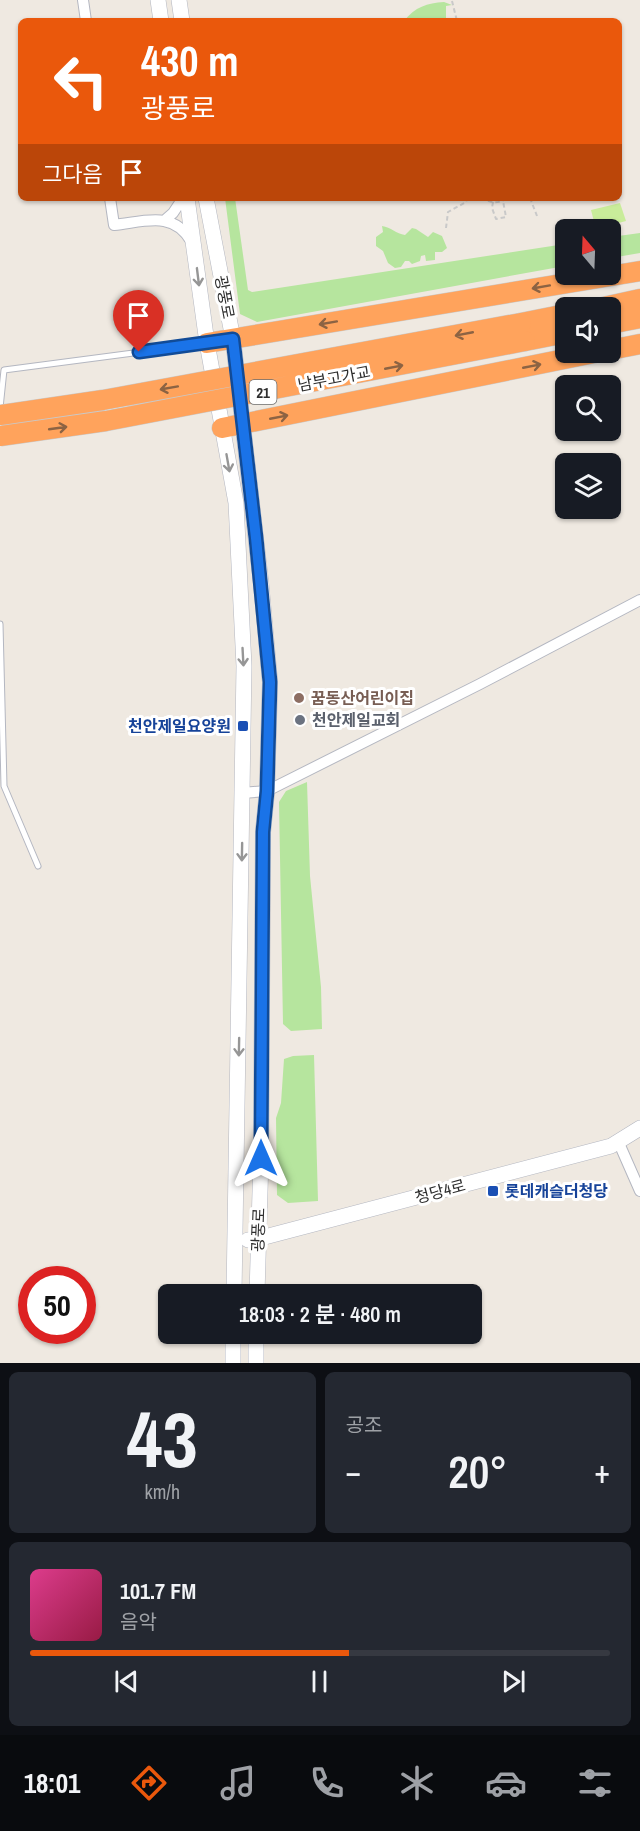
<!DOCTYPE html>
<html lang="ko">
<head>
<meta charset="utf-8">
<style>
	:root { --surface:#171b24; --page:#242831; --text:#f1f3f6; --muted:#9ea1a6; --line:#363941; --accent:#ea580c }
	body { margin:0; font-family:"Archivo Narrow","Noto Sans KR",sans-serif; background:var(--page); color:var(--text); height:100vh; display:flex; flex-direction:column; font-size:22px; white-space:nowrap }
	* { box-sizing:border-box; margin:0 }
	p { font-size:20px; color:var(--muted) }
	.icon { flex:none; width:33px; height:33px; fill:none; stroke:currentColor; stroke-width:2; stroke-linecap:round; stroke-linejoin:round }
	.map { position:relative; height:1363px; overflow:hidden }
	.drawer { display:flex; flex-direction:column; gap:9px; padding:9px; background:#0d0f14; flex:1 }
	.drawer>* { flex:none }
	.hud { position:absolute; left:18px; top:18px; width:604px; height:183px; border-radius:9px; box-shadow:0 2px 4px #0004; background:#ea580c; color:#fff; overflow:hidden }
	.needle { width:39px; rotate:341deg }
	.buttons { position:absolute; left:555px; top:219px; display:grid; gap:12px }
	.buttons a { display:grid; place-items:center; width:66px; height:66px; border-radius:9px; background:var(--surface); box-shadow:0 2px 4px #0004; font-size:30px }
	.speed { position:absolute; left:18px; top:1266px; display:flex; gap:12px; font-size:30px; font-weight:700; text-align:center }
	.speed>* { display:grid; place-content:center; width:78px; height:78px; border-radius:50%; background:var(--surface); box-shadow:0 2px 4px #0004; line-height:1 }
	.speed .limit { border:9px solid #d22; background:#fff; color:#111 }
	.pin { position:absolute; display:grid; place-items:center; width:51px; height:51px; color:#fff; margin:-62px -26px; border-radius:50% 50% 50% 0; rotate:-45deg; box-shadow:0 0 6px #0007 }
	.pin .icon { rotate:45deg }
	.me { position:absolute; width:66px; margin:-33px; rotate:0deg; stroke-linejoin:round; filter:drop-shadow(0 0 4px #0008) }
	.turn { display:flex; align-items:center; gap:21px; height:126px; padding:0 24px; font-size:27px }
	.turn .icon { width:78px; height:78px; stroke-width:2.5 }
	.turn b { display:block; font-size:42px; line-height:51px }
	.then { display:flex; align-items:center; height:57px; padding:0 24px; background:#0003; gap:12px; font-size:22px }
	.big { font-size:45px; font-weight:600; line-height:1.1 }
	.drawer .widget { flex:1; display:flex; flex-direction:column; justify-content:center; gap:9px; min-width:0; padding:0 21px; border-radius:9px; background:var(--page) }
	.drawer .dial { align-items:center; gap:0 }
	.dial b { font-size:78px; line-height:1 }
	.song { display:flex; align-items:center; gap:18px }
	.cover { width:72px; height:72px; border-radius:9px; background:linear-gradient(135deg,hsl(330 70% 55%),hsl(340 70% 35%)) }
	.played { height:6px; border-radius:3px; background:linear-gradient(90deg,var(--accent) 55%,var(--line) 55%) }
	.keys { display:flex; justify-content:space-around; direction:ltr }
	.heat { display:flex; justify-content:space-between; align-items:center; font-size:33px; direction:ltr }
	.drawer .tiles { flex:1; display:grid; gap:9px; grid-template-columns:1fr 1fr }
	.widget:last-child { grid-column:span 2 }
	.trip { position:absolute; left:158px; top:1284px; width:324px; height:60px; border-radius:9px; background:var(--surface); box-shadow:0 2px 4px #0004; font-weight:600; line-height:60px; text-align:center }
	.dock { display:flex; height:96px; justify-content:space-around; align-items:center; background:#090b0e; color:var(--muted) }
	.dock .icon { width:42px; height:42px }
	.dock .current { color:var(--accent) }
	.dock b { font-size:27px; color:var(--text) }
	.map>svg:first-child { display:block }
	.green { fill:#b6e59e }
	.pitch { fill:#c9ec9a }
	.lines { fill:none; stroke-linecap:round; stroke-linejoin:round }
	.lane-casing { stroke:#b4b7c1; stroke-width:7 }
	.street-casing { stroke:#b4b7c1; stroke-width:12 }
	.secondary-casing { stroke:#b4b7c1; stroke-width:16 }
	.highway-casing { stroke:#c9c9c9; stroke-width:21 }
	.path { stroke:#c9c9c9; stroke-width:2; stroke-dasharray:4.5 3; stroke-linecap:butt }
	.lane { stroke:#fff; stroke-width:5 }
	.street { stroke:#fff; stroke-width:10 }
	.secondary { stroke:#fff; stroke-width:15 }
	.highway { stroke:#ffa35c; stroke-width:20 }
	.highway-bridge-casing { stroke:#c9c9c9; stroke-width:21; stroke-linecap:butt }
	.highway-bridge { stroke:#ffa35c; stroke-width:20 }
	.oneway { stroke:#969696 }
	.oneway2 { stroke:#8c6343 }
	.route-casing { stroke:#114b97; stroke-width:15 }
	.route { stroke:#1a73e8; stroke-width:10 }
	.education-dot { fill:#8d6e63; stroke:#fff; stroke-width:2 }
	.worship-dot { fill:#6b7280; stroke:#fff; stroke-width:2 }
	.transit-dot { fill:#1a4fb4; stroke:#fff; stroke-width:2 }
	.labels { text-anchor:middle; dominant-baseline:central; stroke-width:6; stroke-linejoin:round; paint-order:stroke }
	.shield { fill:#fff; stroke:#6d6d6d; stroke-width:1.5 }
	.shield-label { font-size:15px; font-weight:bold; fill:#2e2e2e }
	.street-label { font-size:16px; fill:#2e2e2e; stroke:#fff }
	.education-label { font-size:16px; font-weight:bold; fill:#785e54; stroke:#fff; text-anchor:start }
	.worship-label { font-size:16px; font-weight:bold; fill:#5b616d; stroke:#fff; text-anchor:start }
	.transit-label { font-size:16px; font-weight:bold; fill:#164399; stroke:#fff; text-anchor:end }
</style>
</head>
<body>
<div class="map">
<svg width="640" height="1363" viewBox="0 0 640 1363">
	<rect width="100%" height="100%" fill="#efe9e1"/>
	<path class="green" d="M444,2l8,3 -6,1v15h-42c11,-14 23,-18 40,-19z
		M225,198h10l13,92 4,2 313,-48v22l-308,56 -17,-8z
		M382,226c9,1 14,8 23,9l7,-7 4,1 12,8 5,-5 9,4 5,12 -5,4h-7v8l-9,1 -1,-6 -4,1 -1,5 -8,3 -3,-3h-4l-4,6 -6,1 -7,-5 -5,-12 -7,-5v-9l7,-5z
		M640,233v20l-29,5v-21z
		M307,782l3,94 11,111 1,42 -31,2 -8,-7 -4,-222 7,-11z
		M314,1055l4,146 -30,2 -11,-8 -1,-77 5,-15 3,-44 9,-3z"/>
	<path class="pitch" d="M620,203l6,18 -30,8 -5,-19z"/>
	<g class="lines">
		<defs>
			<path id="lane" d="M0,408l4,-38 198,-26
				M0,624l4,162 34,80"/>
			<path id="street" d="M83,0l3,21
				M110,198l4,27c30,-3 59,-15 77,16
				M165,220l8,-7 10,-15
				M242,793l25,-2 213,-107 160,-84
				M618,1141l22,50"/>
			<path id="secondary" d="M158,0l3,21
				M179,0l3,21
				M187,198l20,145 29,160 8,163 -10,628
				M206,198l27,141 28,244 9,99 -3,109 -4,41 -2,326 -4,136
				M248,1240l9,-1 354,-93 29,-18
				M233,1363v-29
				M256,1363v-29"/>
			<path id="highway" d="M599,308l41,-9
				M521,323l45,-9
				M610,324l30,-6
				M525,341l41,-8
				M207,343l433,-72
				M610,350l30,-6
				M222,428l377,-76"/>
		</defs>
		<use href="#lane" class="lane-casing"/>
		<use href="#street" class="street-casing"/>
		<use href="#secondary" class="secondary-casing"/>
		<use href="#highway" class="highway-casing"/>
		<path class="path" d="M452,1l5,20
			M481,198c8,4 18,7 25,0
			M530,198l7,18
			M493,202l-1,6 4,11 10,-2 -3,-16
			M446,228l2,-16 18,-10 1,-4"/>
		<use href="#lane" class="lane"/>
		<use href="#street" class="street"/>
		<use href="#secondary" class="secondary"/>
		<use href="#highway" class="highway"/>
		<defs>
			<path id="highway-bridge" d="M0,415l103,-15 418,-77
				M0,436l106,-15 419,-80"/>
		</defs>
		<use href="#highway-bridge" class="highway-bridge-casing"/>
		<use href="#highway-bridge" class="highway-bridge"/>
	</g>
	<defs><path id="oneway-shaft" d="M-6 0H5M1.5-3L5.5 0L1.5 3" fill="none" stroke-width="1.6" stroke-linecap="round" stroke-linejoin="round" transform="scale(1.5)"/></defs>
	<g class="oneway">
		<use href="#oneway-shaft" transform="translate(198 277) rotate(83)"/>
		<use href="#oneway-shaft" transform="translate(228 463) rotate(80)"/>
		<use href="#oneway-shaft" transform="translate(243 657) rotate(87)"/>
		<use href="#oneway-shaft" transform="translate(242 852) rotate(91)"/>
		<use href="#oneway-shaft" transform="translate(239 1047) rotate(91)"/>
	</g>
	<g class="oneway2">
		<use href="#oneway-shaft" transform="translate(541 287) rotate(170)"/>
		<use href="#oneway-shaft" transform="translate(328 323) rotate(170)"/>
		<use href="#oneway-shaft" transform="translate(464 334) rotate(169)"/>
		<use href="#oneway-shaft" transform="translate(532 366) rotate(-11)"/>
		<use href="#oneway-shaft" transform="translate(394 367) rotate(-11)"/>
		<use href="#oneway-shaft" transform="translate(169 388) rotate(170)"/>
		<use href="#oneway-shaft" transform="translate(279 417) rotate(-11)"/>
		<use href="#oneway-shaft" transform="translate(58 428) rotate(-8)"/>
	</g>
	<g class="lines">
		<defs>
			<path id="route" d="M139,352l94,-13 23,199 14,144 -3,109 -4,41 -2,326"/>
		</defs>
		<use href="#route" class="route-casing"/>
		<use href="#route" class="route"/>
	</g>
	<circle class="education-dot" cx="299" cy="698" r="6"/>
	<circle class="worship-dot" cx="300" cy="720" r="6"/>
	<g class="transit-dot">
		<rect x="237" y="720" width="12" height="12" rx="3"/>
		<rect x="487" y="1185" width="12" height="12" rx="3"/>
	</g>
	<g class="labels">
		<rect class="shield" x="249.5" y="380" width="27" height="24" rx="4.5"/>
		<g class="shield-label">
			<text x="263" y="392">21</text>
		</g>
		<g class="street-label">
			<text transform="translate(225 297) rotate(79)">광풍로</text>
			<text transform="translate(334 378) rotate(-11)">남부고가교</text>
			<text transform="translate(440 1191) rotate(-15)">청당4로</text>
			<text transform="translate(258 1230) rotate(-88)">광풍로</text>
		</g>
		<g class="education-label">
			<text x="311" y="698">꿈동산어린이집</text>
		</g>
		<g class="worship-label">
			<text x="312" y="720">천안제일교회</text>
		</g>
		<g class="transit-label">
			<text x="231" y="726">천안제일요양원</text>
			<text x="505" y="1191" text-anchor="start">롯데캐슬더청당</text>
		</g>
	</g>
</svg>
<div class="buttons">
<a><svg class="needle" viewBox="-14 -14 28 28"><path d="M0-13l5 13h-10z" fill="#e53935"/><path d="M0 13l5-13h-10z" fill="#9ea1a6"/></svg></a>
<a><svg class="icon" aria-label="sound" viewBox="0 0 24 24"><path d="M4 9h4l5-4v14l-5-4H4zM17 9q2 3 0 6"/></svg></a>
<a><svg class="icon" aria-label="search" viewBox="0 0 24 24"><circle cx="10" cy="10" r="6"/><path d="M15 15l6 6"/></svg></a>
<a><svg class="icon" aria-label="layers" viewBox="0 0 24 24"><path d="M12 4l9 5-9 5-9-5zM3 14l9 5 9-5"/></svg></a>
</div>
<div class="speed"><div class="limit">50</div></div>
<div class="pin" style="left:139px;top:352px;background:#d93025"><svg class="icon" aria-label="arrive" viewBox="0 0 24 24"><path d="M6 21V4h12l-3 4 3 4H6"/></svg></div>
<svg class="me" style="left:261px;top:1158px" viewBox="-20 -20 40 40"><path d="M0-17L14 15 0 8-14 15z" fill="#1a73e8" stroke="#fff" stroke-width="4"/></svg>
<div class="trip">18:03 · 2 분 · 480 m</div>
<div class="hud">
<div class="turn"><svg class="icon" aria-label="left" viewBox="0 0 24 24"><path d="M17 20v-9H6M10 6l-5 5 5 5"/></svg><div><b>430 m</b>광풍로</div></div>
<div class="then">그다음<svg class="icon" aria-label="arrive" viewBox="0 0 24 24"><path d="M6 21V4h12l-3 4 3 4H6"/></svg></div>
</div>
</div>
<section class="drawer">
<div class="tiles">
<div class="widget dial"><b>43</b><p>km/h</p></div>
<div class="widget"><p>공조</p>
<div class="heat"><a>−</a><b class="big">20°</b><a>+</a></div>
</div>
<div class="widget">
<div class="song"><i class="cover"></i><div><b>101.7 FM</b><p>음악</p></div></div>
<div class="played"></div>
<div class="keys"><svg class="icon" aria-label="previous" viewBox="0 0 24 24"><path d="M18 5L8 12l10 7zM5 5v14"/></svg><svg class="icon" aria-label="pause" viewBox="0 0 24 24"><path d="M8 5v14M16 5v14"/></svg><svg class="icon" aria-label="next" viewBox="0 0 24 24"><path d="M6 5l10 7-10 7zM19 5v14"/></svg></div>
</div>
</div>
</section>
<nav class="dock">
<b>18:01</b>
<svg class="icon current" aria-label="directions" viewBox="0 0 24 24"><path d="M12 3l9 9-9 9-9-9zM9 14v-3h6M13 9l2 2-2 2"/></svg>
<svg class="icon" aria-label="music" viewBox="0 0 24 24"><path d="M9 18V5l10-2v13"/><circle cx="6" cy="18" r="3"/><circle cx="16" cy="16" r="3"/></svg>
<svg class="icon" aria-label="phone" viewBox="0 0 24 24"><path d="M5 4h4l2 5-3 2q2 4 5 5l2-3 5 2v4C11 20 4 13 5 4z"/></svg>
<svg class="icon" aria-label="climate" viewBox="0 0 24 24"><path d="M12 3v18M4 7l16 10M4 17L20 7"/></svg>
<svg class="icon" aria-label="car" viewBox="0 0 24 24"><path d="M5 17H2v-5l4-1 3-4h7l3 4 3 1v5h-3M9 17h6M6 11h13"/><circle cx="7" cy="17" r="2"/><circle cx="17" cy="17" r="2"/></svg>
<svg class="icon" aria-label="filters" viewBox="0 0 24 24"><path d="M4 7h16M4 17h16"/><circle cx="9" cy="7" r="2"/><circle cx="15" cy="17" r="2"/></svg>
</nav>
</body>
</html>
